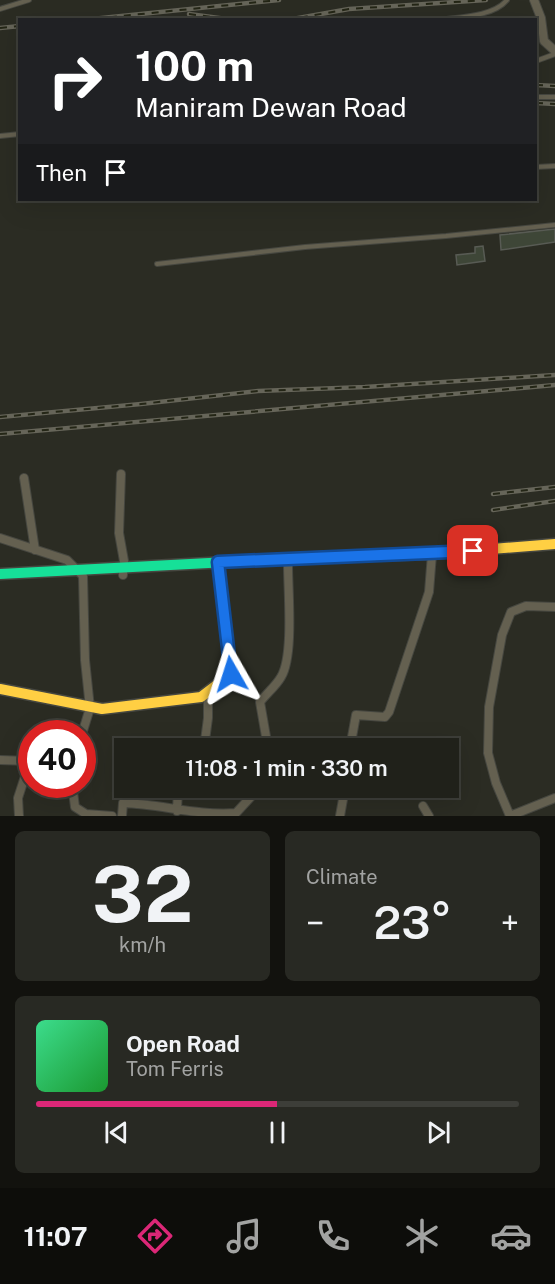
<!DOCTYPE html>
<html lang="en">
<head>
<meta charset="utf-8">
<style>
	:root { --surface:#20211a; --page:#282923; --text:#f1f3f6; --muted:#a2a3a2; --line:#3d3e39; --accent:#db2777 }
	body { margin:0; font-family:"Public Sans",sans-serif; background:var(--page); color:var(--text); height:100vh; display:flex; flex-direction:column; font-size:22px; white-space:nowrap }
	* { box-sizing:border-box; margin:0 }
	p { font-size:20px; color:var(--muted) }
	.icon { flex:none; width:33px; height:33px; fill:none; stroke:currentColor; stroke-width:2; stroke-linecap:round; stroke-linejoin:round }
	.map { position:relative; height:816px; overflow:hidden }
	.panel { display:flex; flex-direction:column; gap:15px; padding:15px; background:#12120e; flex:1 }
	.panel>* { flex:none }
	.banner { position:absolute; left:18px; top:18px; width:519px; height:183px; border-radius:0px; box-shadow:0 6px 24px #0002,0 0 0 2px var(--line); background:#202124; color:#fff; overflow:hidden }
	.speed { position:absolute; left:18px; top:720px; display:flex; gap:12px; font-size:30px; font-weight:700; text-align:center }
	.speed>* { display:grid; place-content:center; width:78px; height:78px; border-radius:50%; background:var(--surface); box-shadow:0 6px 24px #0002,0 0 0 2px var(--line); line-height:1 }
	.speed .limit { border:9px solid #d22; background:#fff; color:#111 }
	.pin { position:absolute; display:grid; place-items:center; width:51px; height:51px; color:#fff; margin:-26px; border-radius:12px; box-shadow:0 3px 9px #0006 }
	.me { position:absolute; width:66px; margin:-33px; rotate:354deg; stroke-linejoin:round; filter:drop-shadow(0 0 4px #0008) }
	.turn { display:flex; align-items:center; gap:21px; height:126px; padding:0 18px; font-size:27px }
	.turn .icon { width:78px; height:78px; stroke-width:2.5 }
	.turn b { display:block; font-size:42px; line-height:51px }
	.then { display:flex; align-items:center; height:57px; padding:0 18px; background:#0003; gap:12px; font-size:22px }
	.big { font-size:45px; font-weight:600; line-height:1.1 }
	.panel .widget { flex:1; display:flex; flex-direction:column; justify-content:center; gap:9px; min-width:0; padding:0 21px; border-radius:9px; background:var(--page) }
	.panel .dial { align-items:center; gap:0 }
	.dial b { font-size:78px; line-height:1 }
	.song { display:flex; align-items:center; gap:18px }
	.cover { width:72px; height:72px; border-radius:9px; background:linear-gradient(135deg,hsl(150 70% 55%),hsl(130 70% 35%)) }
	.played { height:6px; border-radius:3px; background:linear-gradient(90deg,var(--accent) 50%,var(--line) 50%) }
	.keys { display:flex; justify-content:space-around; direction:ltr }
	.heat { display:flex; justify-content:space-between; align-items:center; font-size:33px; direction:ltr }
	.panel .tiles { flex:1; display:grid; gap:15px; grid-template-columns:1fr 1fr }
	.widget:last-child { grid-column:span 2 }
	.trip { position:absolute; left:114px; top:738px; width:345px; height:60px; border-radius:0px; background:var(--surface); box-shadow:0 6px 24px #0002,0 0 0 2px var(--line); font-weight:600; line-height:60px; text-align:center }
	.menu { display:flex; height:96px; justify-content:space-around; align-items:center; background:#0d0d0a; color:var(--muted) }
	.menu .icon { width:42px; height:42px }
	.menu .active { color:var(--accent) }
	.menu b { font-size:27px; color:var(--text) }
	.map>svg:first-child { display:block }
	.building { fill:#3e4637; stroke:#585b54; stroke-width:1.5 }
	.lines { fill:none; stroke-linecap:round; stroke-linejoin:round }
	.lane-casing { stroke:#464740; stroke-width:6 }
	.street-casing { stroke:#464740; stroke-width:10 }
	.fast-casing { stroke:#464740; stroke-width:13 }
	.slow-casing { stroke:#464740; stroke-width:13 }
	.lane { stroke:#646050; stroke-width:4 }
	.street { stroke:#646050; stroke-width:8 }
	.fast { stroke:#16e098; stroke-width:10 }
	.slow { stroke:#ffcf43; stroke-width:10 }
	.rail-casing { stroke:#666559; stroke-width:4.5 }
	.rail { stroke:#242616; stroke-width:2; stroke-dasharray:7; stroke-linecap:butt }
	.route-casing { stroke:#114b97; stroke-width:15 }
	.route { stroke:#1a73e8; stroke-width:10 }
</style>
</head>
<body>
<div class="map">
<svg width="555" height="816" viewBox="0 0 555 816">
	<rect width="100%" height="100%" fill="#2b2c23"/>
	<path class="building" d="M555,229v13l-54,8 -1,-15z
		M483,246l2,15 -28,4 -1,-10 19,-2v-6z"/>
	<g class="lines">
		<defs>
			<path id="lane" d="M0,9l29,-9
				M438,20c21,-3 55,-3 69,-20
				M536,61l19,-7
				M536,97h19
				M0,136l20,-2
				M536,167l19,-1
				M157,264l148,-17 141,-11 109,-11"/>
			<path id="street" d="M534,0l7,18 3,23 11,10
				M121,474l-2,59 5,28 -1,14
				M24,478l11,72
				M0,538l67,22 16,16 2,84 5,48 -8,26
				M204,748l4,-30v-27
				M268,748l-8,-46c6,-8 16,-16 21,-25 13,-21 7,-85 7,-112
				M350,748l6,-33 29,2 4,-5 40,-120 3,-38
				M0,760l29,1
				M72,784l3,23 11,7 26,2
				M423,806l6,10
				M177,811l1,-23
				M19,816l-1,-18 14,-43
				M122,816l1,-13c38,1 74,13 113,10l23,-25
				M340,816l5,-28
				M510,816l-14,-33 -8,-30 1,-46 13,-72 9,-23 15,-6 29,1
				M510,816l45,-18"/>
			<path id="fast" d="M0,574l322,-17"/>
			<path id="slow" d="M322,557l108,-3 125,-10
				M0,689l102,20 99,-12 30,-23 -13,-112"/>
		</defs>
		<use href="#lane" class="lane-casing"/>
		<use href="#street" class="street-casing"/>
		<use href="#fast" class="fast-casing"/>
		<use href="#slow" class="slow-casing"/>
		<use href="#lane" class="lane"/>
		<use href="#street" class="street"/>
		<use href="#fast" class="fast"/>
		<use href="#slow" class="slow"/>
		<defs>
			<path id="rail" d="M189,14l45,6
				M82,20l197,-20
				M287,20l62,-11 137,-9
				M0,28l20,-2
				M536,85l19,1
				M536,103l19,1
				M0,417l141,-13 117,-13 107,-4 190,-12
				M0,434l555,-49
				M493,494l62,-7
				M493,510l62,-9"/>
		</defs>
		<use href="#rail" class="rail-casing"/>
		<use href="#rail" class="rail"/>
	</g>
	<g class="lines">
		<defs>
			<path id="route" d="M231,674l-13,-112 255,-11"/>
		</defs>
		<use href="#route" class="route-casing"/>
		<use href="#route" class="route"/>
	</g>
</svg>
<div class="speed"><div class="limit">40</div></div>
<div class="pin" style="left:473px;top:551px;background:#d93025"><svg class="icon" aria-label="arrive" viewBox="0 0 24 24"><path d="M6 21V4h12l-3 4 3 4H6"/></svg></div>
<svg class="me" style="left:231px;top:674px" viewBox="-20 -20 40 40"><path d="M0-17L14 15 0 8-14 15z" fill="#1a73e8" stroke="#fff" stroke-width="4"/></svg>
<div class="trip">11:08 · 1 min · 330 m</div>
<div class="banner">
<div class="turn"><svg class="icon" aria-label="right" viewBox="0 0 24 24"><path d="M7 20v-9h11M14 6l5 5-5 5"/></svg><div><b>100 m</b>Maniram Dewan Road</div></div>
<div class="then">Then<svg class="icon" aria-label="arrive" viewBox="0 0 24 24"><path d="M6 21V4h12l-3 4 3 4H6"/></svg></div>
</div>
</div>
<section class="panel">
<div class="tiles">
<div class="widget dial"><b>32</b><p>km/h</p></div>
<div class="widget"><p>Climate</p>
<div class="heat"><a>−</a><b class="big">23°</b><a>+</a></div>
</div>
<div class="widget">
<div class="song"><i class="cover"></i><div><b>Open Road</b><p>Tom Ferris</p></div></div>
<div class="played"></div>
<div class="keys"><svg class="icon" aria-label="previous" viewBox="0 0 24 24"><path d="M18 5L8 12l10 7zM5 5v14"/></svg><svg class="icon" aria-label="pause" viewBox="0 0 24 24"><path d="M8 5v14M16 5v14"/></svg><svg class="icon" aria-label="next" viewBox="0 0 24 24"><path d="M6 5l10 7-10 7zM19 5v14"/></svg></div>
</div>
</div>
</section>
<nav class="menu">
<b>11:07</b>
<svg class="icon active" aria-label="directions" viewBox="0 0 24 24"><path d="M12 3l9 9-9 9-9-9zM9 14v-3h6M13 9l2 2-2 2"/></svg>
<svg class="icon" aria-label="music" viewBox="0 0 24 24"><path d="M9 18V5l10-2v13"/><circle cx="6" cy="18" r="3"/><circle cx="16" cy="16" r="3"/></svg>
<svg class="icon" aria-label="phone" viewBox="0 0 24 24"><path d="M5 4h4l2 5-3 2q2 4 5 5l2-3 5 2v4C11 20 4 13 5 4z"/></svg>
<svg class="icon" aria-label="climate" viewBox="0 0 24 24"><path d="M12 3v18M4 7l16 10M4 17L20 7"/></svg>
<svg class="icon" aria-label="car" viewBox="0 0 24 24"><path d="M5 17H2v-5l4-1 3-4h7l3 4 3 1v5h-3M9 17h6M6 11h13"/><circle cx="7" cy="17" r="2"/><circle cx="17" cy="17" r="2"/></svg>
</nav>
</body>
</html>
